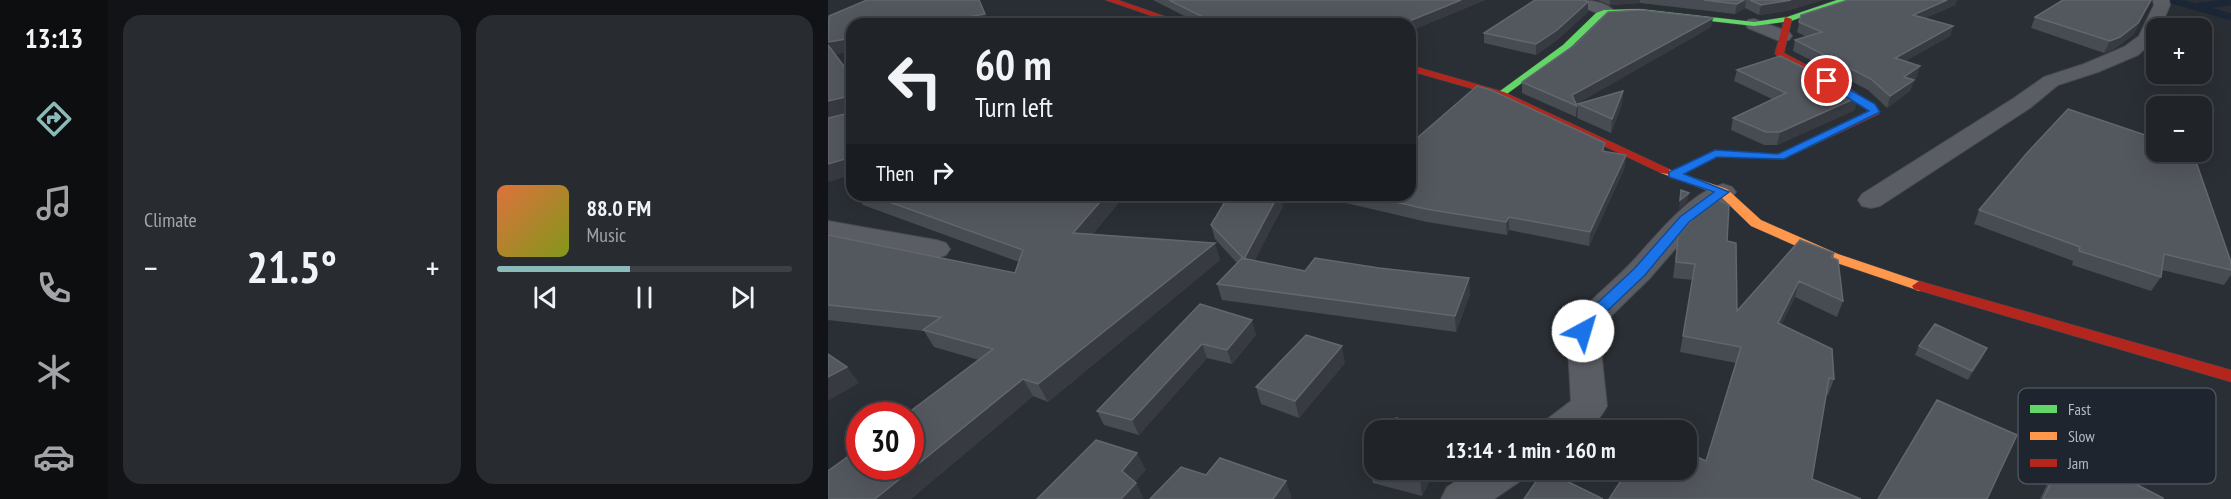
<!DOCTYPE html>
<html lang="en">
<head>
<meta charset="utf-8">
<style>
	:root { --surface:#202328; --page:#282b30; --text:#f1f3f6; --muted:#a2a4a8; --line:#3d4045; --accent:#8bbbb9 }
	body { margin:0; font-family:"PT Sans Narrow",sans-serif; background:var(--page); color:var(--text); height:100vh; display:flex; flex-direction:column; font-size:22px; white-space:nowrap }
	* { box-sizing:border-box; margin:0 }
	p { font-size:20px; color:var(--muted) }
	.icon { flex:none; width:33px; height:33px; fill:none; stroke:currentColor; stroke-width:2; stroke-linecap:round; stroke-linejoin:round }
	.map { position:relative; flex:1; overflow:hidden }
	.panel { display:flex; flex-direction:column; gap:15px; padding:15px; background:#121316; width:720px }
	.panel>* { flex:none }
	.banner { position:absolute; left:18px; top:18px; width:570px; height:183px; border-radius:18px; box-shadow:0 6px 24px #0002,0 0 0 2px var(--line); background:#202328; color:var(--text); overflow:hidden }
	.controls { position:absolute; left:1318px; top:18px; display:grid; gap:12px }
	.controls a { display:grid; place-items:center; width:66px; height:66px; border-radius:12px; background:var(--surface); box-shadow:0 6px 24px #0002,0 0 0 2px var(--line); font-size:30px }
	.speed { position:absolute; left:18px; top:402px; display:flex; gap:12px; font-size:30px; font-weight:700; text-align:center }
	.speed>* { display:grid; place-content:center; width:78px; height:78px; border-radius:50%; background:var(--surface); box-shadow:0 6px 24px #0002,0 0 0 2px var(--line); line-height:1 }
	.speed .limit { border:9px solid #d22; background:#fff; color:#111 }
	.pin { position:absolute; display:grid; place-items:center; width:51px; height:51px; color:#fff; margin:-26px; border:3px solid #fff; border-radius:50%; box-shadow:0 2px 6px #0007 }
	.me { position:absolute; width:66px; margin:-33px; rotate:39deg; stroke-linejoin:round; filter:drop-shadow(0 0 4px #0008) }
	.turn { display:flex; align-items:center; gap:21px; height:126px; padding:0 30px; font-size:27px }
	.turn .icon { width:78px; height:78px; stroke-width:2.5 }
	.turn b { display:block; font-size:42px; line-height:51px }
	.then { display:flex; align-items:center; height:57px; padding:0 30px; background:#0003; gap:12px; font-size:22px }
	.big { font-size:45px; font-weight:700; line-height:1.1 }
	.panel .card { flex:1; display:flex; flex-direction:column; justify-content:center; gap:9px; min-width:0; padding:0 21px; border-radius:18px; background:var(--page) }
	.song { display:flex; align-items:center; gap:18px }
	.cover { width:72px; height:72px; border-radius:9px; background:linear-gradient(135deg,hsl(20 70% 55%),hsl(70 70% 35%)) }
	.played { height:6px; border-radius:3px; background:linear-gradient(90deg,var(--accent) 45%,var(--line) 45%) }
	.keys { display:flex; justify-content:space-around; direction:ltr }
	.heat { display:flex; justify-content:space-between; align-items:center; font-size:33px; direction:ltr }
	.panel .tiles { flex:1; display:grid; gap:15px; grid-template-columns:repeat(2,1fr) }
	.trip { position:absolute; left:536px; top:420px; width:333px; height:60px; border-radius:18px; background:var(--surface); box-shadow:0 6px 24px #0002,0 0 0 2px var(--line); font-weight:700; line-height:60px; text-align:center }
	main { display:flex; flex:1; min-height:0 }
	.dock { display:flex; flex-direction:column; width:108px; justify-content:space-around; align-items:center; background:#0d0e10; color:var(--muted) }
	.dock .icon { width:42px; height:42px }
	.dock .active { color:var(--accent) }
	.dock b { font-size:27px; color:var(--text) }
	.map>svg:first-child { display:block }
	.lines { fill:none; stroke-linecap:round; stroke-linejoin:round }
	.stream { stroke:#1b2736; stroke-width:7 }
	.street-casing { stroke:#484b52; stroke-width:2 }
	.fast-casing { stroke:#484b52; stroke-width:1 }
	.slow-casing { stroke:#484b52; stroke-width:1 }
	.jam-casing { stroke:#484b52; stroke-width:1 }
	.street { fill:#5a5d63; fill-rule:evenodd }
	.fast { fill:#63d668; fill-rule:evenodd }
	.slow { fill:#ff974d; fill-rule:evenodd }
	.jam { fill:#b3261e; fill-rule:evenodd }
	.wall { fill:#474b52 }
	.shaded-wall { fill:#373b41 }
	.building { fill:#53575e; stroke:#62676e; stroke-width:1.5 }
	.route { fill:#1a73e8; stroke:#114b97; stroke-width:1.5 }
	.key { fill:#1e252f; stroke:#4b525c; stroke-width:1.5 }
	.key-label { font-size:16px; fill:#b4bbc5 }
</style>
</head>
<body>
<main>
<nav class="dock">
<b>13:13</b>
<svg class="icon active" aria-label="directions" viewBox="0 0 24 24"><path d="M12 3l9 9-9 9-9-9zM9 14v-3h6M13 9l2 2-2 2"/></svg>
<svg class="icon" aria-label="music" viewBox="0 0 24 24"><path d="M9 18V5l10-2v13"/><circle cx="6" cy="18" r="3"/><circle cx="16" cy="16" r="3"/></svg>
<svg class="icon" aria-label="phone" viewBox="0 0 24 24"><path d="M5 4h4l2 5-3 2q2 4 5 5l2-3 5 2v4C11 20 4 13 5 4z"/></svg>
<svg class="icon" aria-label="climate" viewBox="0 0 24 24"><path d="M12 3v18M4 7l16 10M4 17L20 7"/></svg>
<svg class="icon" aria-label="car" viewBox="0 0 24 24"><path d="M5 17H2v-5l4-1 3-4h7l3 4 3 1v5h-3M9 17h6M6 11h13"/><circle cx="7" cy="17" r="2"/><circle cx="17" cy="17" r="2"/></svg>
</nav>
<section class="panel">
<div class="tiles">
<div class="card"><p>Climate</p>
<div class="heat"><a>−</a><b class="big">21.5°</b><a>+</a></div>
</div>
<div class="card">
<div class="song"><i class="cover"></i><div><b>88.0 FM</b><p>Music</p></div></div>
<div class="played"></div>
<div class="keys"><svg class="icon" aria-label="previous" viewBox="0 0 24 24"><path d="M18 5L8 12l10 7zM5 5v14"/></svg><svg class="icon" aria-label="pause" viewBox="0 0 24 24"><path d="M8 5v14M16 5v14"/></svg><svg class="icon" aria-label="next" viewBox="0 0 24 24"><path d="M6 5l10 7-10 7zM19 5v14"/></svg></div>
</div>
</div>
</section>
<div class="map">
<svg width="1403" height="499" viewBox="0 0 1403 499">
	<rect width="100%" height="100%" fill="#2a2f35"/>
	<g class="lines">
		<path class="stream" d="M1343,0l60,17
			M1371,6l32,-4"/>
		<defs>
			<path id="street" d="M743,0c15,0 34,0 44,12l-8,5 -34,-14z
				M1325,0h16l1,5 -10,23h-3l-1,11 -18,16 -40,17 -40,13 -28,23 -150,98 -9,2 -9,-2 -4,-6 4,-6 152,-96 30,-21 40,-13 40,-17 15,-11 15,-31z
				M926,19l35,13 3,4 -3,4h-12l-29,-12 -3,-4 3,-4z
				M895,184l9,3 4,5 -4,5 -37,29 -46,53 -39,38 -11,15 8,74c-17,32 -35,24 -66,24l5,-10 25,-19 -4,-70c16,-27 41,-44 63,-67 24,-25 58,-71 93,-80z
				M0,221l108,19 10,3 4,6 -4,6 -10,3 -108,-21z
				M646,470h51l-6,12 -25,17h-53l6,-12z"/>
			<path id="fast" d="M1009,0h12l-58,21 -37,5 -114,-13 -32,1 -6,3 -33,32 -65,47 -8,-2 67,-49 33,-32 8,-3 36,-1 114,13 33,-5z"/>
			<path id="slow" d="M837,168l62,21 34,31 77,34 86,29 2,3 -7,5 -5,-2 -86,-29 -77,-34 -32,-31 -58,-22 -2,-2 2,-2z"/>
			<path id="jam" d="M278,0h12l69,24h-12z
				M957,17l7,2 -8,34 66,35 29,22v4l-95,45 -67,-2 -44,22 -4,-2 -1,-3 -7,-1 -163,-77 -88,-25v-6l94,27 165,77 1,3 45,-21 63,3 90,-43 -24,-19 -61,-30 -8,-8z
				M1091,281l312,89v12l-317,-93 -2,-3z"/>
		</defs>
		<use href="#street" class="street-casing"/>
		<use href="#fast" class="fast-casing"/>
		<use href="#slow" class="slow-casing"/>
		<use href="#jam" class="jam-casing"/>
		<use href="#street" class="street"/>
		<use href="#fast" class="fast"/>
		<use href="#slow" class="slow"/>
		<use href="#jam" class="jam"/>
	</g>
	<path class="wall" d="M325,0h332l-75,31v-7h-210z
		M769,0h226l-37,11 -27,4 -14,-7 -10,6 -95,-11 -30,2z
		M1020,0h109l-2,5 -30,13 28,8 -3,10 -45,25 12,16 -4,3h1l-4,11 -23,17 -19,-18 -75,-39 2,-11 12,-3 -10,-5 4,-17z
		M1235,0h89l-19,35 -19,14 -10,4 -73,-25 4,-11z
		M760,12l-31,28 -21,15 -52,-12v-10z
		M883,27l-135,77 1,2 -1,11 -54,-24v-11z
		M909,70l118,40 -78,35h-13l-33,-15 2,-12 39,-19 -38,-18z
		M795,91l-1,13 -11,29 -34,-15 1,-14z
		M1329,139v8l-1,2 75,113v13l-7,10 -62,-15 -1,7 -10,14 -79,-26 1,-4 -99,-37 5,-14z
		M777,143l-1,8 21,16 -36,79 -80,-16 -2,5 -80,-13 -115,-27h98z
		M29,195h268l-33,40 128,25 -172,142 -15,-6 -122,103h-83l151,-139 -45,-13 -10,-16 -96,-11v-85l187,38 4,-11 -156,-57z
		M455,206l-29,55 51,10 165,23 -14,38 -234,-32 -5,-16 20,-21 -22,-24 -4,-14z
		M850,236l49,5 10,70 97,-58 -1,5 10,43 -6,16 -42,-20 -14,28 53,54 -6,16h-2l-120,66 30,-98 -56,-11 13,-72 -20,-2z
		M372,304l56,31 -24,29 -25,-6 -68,77 -35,-10 -7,-14z
		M1091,346l64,11 -15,23 -53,-25z
		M517,363l-46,55 -38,-14 -5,-17z
		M1239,449l95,50h-122l16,-33z
		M546,457v13h61l-13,26 -49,-13 -4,-17z"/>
	<path class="shaded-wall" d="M151,0l10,24h-58z
		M633,0h24l-75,31v-7h-8z
		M782,0h30v3l-30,2z
		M916,0h2l-1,8 -10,6 2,-10z
		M963,0h32l-37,11 -27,4 2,-10z
		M1119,0h10l-2,5 -45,20 3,-10z
		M1323,0h1l-19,35 -19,14 -10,4 6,-12z
		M760,2v10l-31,28 -21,15v-11z
		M885,18l-2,9 -136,78 -3,-10z
		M1125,26l-3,10 -59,33 4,-11z
		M24,38v13l-18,4 -6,-10v-3z
		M1092,66l-3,11 -17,11 4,-11z
		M1086,80l-4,11 -23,17 3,-12z
		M795,91l-1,13 -11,29 1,-14z
		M17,97l7,15 -24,5v-16z
		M1030,97l-3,13 -78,35 3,-13z
		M798,155l-1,12 -36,79 1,-14z
		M24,157v18l-24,7v-18z
		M861,193l-2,9 -8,7 1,-9z
		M278,195h19l-45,54 -7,-16z
		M450,195h3l2,11 -35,68 -4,-15z
		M681,217v13l-2,5 -1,-13z
		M387,243l5,17 -172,142 -10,-18z
		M641,278l1,16 -14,38 -1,-16z
		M971,281l-4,16 -21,43 4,-17z
		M424,320l4,15 -24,29 -5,-14z
		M374,344l5,14 -68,77 -7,-15z
		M514,346l3,17 -46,55 -4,-17z
		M1159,348l-4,9 -15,23 4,-9z
		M19,367l12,16 -31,18v-24z
		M195,379l10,17 -122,103h-36z
		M309,453l9,17 -16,18 -8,-17z
		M596,470h11l-13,26 -2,-17z
		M458,481l6,17 -1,1h-18z
		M308,483l8,16h-23z"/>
	<path class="building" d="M39,0h112l6,14 -54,10h-79v14l-24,4 1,-26z
		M341,0h292l-59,24h-185z
		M707,0h49l4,2 -31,28 -21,14 -52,-11z
		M876,0h40l-7,4z
		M922,0h41l-30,5z
		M1020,0h99l-34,15 40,11 -58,32 25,8 -16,11 10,3 -24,16 -19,-17 -76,-39 27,-8 -23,-10 2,-7z
		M1235,0h88l-13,23 -18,14 -10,4 -75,-24z
		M813,10l72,8 -141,77 5,11 -55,-24 54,-38 32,-32z
		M0,45l24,32v80l-24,7v-46l17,-4v-17l-17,4z
		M952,56l60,29 18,12 -78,35h-14l-33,-14 53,-25 -49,-23z
		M649,86l14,4 114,53 -3,8 24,4 -36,77 -81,-15 -3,5 -80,-13 -61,-14h45v-51z
		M795,91l-11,28 -34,-15z
		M1240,109l89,30v4l-5,5 5,1v3h10l28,7 36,103v8l-67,-16 -3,23 -82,-26 1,-4 -101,-37 48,-57z
		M853,190l8,3 -9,7z
		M42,195h236l-33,38 142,10 -177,141 -15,-5 -148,120h-47v-28l32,-23v18h50v-50h-6l89,-67 -70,-19 18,-13 -113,-12v-70l187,38 8,-23z
		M401,195h49l-34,64 -33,-34z
		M888,199l13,6 -2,36 9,2 1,68 63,-71 34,13 -3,4 7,3 5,41 -44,-20 -21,42 54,26 2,30 -5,-1 -17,101 49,20h-252l19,-29h58v-18l20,9 35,-114 -58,-11 12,-72 -19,-2 2,-26 21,-24z
		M414,258l63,13 10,-13 64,10 90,10 -14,38 -238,-32z
		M372,304l52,16 -25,30 -25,-6 -70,76 -35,-9z
		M1107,324l52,24 -15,23 -53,-25z
		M478,335l36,11 -47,55 -39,-14z
		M0,354l19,13 -19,10z
		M1109,400l80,35 -30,64h-109z
		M568,418l48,11 -1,1h-54z
		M268,440l41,13 -15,18 14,12 -15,16h-84z
		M1239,449l96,49 -1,1h-119z
		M546,457v10l-5,-1z
		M392,458l66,23 -13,18h-123l31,-32 25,8z
		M555,470h41l-4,9z
		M716,470l59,29h-79z"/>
	<path class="route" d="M996,79h7l44,25 5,8 -96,47 -67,-2 -33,17 45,18 -40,30 -44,53 -41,39 -16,21h-11l-2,-4 18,-24 41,-38 46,-52 34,-25 -45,-15v-5l46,-22 63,4 91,-43 -45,-28z"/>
	<rect x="1190" y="388" width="198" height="96" rx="9" class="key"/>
	<rect x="1202" y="405" width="27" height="8" fill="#63d668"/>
	<rect x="1202" y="432" width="27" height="8" fill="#ff974d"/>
	<rect x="1202" y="459" width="27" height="8" fill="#b3261e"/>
	<g class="key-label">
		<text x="1240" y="415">Fast</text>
		<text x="1240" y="442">Slow</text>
		<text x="1240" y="469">Jam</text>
	</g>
</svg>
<div class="controls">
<a>+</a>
<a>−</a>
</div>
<div class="speed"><div class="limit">30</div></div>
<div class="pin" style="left:999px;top:81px;background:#d93025"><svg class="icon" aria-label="arrive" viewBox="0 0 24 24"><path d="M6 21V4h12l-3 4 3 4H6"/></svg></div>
<svg class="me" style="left:755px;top:331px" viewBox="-20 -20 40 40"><circle r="19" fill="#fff"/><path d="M0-13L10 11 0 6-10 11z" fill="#1a73e8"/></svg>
<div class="trip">13:14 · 1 min · 160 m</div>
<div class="banner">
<div class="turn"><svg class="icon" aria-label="left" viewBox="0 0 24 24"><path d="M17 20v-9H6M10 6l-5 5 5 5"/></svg><div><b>60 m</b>Turn left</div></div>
<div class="then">Then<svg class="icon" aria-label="right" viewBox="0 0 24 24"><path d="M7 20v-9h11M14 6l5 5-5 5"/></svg></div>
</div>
</div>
</main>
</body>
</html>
